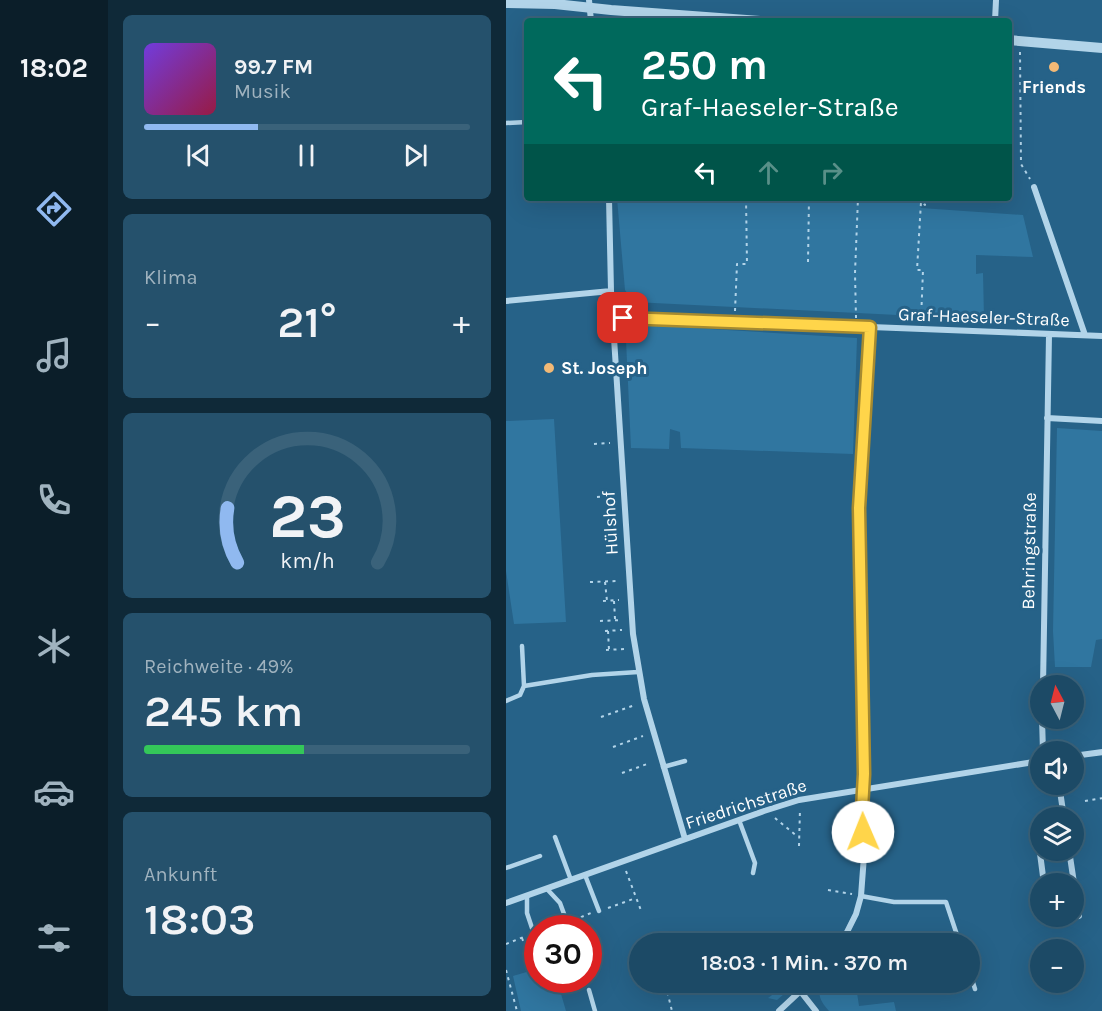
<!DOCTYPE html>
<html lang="de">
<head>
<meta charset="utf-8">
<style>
	:root { --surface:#1c4a66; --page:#25516c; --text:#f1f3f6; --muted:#a0b3bf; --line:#3a627a; --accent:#90b9f0 }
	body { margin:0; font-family:Karla,sans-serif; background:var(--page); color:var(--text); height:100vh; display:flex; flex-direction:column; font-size:22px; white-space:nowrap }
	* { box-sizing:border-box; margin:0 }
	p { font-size:20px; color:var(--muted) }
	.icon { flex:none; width:33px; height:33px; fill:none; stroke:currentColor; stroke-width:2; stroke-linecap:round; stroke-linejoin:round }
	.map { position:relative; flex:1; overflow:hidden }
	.sheet { display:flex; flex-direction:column; gap:15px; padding:15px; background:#0f2938; width:398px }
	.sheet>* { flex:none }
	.banner { position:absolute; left:18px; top:18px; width:488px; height:183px; border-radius:6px; box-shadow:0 6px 24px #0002,0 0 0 2px var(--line); background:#00695c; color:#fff; overflow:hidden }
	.needle { width:39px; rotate:353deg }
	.controls { position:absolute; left:524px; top:675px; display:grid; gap:12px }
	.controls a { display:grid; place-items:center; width:54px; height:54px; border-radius:50%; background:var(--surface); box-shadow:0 6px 24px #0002,0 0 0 2px var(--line); font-size:30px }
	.speed { position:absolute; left:18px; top:915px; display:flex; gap:12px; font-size:30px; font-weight:700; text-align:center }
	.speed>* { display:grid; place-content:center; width:78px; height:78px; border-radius:50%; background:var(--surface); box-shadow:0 6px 24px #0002,0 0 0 2px var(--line); line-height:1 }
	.speed .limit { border:9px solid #d22; background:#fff; color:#111 }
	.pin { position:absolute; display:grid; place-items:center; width:51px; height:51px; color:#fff; margin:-26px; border-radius:12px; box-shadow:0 3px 9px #0006 }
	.me { position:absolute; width:66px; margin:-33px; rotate:359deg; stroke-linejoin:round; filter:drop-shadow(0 0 4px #0008) }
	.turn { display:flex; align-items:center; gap:21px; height:126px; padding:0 18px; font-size:27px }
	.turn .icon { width:78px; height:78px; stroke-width:2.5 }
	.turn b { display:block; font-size:42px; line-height:51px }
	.lanes { display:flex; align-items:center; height:57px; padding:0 18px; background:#0003; justify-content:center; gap:30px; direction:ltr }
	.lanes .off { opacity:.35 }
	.big { font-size:45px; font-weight:600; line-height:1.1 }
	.sheet .widget { flex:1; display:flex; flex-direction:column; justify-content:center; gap:9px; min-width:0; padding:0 21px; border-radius:9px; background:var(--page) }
	.sheet .dial { align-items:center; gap:0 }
	.dial svg { height:156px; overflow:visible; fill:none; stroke:var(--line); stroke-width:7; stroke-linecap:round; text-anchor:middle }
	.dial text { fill:var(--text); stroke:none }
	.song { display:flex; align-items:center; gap:18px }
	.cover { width:72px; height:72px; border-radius:9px; background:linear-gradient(135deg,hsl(260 70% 55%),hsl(340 70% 35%)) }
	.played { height:6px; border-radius:3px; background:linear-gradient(90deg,var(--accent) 35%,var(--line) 35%) }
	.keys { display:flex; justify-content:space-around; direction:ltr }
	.heat { display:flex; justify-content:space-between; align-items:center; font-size:33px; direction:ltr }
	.charge { height:9px; border-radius:4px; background:linear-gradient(90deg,#34c759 49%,var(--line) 0) }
	.trip { position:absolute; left:123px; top:933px; width:351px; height:60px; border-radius:30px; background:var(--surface); box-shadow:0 6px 24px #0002,0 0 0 2px var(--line); font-weight:600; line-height:60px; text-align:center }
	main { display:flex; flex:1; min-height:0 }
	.dock { display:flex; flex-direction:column; width:108px; justify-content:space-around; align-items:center; background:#0b1e29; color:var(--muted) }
	.dock .icon { width:42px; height:42px }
	.dock .on { color:var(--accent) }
	.dock b { font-size:27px; color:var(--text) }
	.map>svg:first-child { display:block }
	.green { fill:#3076a0 }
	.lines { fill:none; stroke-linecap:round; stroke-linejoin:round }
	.path { stroke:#b2d4e9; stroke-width:2; stroke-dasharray:3 4.5; stroke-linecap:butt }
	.service { stroke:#b2d4e9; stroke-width:4.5 }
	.minor { stroke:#b2d4e9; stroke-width:6 }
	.tertiary { stroke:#b2d4e9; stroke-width:10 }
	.route-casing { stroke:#a68a30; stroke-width:15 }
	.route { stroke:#ffd54a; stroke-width:10 }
	.poi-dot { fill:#f2b976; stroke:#266288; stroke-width:2 }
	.labels { text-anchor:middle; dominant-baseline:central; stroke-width:6; stroke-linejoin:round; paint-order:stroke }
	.poi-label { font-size:18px; font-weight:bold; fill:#fff; stroke:#266288 }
	.street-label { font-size:18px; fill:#fff; stroke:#266288 }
</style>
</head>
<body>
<main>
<nav class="dock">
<b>18:02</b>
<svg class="icon on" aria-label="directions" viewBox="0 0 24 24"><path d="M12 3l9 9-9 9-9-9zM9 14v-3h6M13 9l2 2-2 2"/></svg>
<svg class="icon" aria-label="music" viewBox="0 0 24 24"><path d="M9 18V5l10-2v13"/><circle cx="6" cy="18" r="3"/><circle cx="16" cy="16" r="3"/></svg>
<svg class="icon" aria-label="phone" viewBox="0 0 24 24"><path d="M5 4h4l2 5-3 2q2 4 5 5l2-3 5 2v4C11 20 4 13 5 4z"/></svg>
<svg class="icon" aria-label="climate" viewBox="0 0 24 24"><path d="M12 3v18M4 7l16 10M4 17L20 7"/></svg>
<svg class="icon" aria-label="car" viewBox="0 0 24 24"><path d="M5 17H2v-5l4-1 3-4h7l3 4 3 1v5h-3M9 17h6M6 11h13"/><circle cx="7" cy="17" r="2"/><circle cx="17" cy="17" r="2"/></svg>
<svg class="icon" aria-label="filters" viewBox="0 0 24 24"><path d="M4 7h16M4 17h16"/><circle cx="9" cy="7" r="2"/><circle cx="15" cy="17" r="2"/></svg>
</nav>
<section class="sheet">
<div class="widget">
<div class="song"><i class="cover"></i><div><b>99.7 FM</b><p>Musik</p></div></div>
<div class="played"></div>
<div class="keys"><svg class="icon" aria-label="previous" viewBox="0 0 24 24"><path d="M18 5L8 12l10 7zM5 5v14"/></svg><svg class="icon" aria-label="pause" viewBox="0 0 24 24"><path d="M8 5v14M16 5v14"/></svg><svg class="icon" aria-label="next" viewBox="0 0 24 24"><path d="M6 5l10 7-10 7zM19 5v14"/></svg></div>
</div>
<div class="widget"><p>Klima</p>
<div class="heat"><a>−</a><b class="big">21°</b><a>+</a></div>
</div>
<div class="widget dial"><svg viewBox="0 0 100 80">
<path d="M14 69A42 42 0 1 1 86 69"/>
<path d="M14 69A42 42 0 0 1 9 41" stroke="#90b9f0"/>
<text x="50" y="56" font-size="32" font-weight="700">23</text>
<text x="50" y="72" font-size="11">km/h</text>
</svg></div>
<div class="widget"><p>Reichweite · 49%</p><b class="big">245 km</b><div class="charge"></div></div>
<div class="widget"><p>Ankunft</p><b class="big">18:03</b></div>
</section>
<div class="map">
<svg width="597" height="1011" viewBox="0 0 597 1011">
	<rect width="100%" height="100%" fill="#266288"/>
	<path class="green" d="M111,198h290l12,3 2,7 102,7 10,42 -57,-2v19l7,-1 1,45 -46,-1 -304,-15 -9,-12z
		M139,325l212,13 -4,116 -172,-6 -1,-16 -10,-3 -1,20 -38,-1 -5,-108z
		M48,419l12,203 -52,2 -8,-53v-150z
		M551,428l45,3v208l-6,1 -5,27h-36l-2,-36z
		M271,935l32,8 3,-1 1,1h-52l-1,-2z
		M24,971l7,14 20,-5 9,31h-45l-8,-35z
		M270,983h21l-20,17 -9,-2 11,-8z
		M318,983h25l7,3 3,20 35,-4 2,9h-67c-8,-9 -14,-18 -5,-28z"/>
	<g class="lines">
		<path class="path" d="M514,52l1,112 9,15
			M302,262l1,-64
			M229,311l2,-47h10l-1,-66
			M350,318l-1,-45 3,-75
			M415,320l2,-50h-6l4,-68 4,3v-7
			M88,444l16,-1
			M91,497l16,-1
			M84,582l28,-1
			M99,582l2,19
			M97,601l16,-1
			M108,601l1,18
			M94,621l21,-1
			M99,631l17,-1
			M102,631l1,19
			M100,650l18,-1
			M95,717l34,-12
			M107,747l30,-11
			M116,773l28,-10
			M579,801l18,-3
			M269,818l23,19
			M293,846l1,-37
			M120,871l16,42
			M322,890l24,4
			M102,908l28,-10
			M68,920l17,-7
			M42,928l12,-3
			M16,938l6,16
			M0,944l20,-8
			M0,970l11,41
			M154,985l5,-2 7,28"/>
		<path class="service" d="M0,123l21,-1
			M16,646l2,40
			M0,701l14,-6 4,-9 68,-11 46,-3
			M157,767l22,-6
			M233,820l16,43 -2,10
			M49,837l16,43
			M0,868l34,-12
			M79,875l14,36
			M41,889l13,14 7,19
			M21,896v17l7,21
			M355,896l33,6h52l14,42
			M464,973l5,16
			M83,990l6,21"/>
		<path class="minor" d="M83,0l2,21
			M489,21l1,-21
			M528,187l51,148
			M103,198l2,93 22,343 11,65 41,140
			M0,301l105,-10
			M107,317l490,19
			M541,418l56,3
			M537,686l6,-351
			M536,718l1,34
			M567,756l30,-4
			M553,784l5,34
			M534,837l-2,1 6,46
			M0,903l258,-92 35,-11 241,-39
			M543,916l1,4 29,-4 -10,-66
			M335,944l15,-30 5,-18 3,-40 -2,-47 2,-35 -5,-266 11,-181
			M295,992l15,19
			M273,1011l31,-29"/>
		<path class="tertiary" d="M0,3l49,1 56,6 149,11
			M502,40l95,8"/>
	</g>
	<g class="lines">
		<defs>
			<path id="route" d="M117,318l247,9 -11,181 5,266 -2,35 1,23"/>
		</defs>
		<use href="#route" class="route-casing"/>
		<use href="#route" class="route"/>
	</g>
	<g class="poi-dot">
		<circle cx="548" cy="67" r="6"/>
		<circle cx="43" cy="368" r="6"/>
	</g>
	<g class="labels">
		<g class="poi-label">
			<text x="548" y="87">Friends</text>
			<text x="55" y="368" text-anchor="start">St. Joseph</text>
		</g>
		<g class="street-label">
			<text transform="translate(478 317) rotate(2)">Graf-Haeseler-Straße</text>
			<text transform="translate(104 523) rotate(-93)">Hülshof</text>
			<text transform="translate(523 551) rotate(-89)">Behringstraße</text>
			<text transform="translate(240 804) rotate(-18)">Friedrichstraße</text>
		</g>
	</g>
</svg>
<div class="controls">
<a><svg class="needle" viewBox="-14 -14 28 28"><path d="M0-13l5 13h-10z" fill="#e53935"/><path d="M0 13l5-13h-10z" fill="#a0b3bf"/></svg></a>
<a><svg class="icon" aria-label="sound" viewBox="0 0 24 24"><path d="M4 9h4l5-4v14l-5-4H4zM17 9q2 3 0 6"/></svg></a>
<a><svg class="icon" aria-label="layers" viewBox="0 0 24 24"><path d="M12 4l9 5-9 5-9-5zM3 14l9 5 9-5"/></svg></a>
<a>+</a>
<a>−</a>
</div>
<div class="speed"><div class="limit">30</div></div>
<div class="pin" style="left:117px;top:318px;background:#d93025"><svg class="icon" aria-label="arrive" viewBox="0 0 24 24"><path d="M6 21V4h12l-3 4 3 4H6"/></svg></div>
<svg class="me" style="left:357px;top:832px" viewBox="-20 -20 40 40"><circle r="19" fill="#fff"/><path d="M0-13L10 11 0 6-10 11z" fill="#ffd54a"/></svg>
<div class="trip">18:03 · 1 Min. · 370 m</div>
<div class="banner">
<div class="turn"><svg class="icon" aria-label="left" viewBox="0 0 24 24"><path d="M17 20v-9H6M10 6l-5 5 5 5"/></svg><div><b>250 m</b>Graf-Haeseler-Straße</div></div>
<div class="lanes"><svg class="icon" aria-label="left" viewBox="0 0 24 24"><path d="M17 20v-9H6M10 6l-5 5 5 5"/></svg><svg class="icon off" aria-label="ahead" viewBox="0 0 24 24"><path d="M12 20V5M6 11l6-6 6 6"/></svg><svg class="icon off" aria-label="right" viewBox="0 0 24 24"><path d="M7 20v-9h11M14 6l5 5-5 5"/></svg></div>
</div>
</div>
</main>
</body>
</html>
